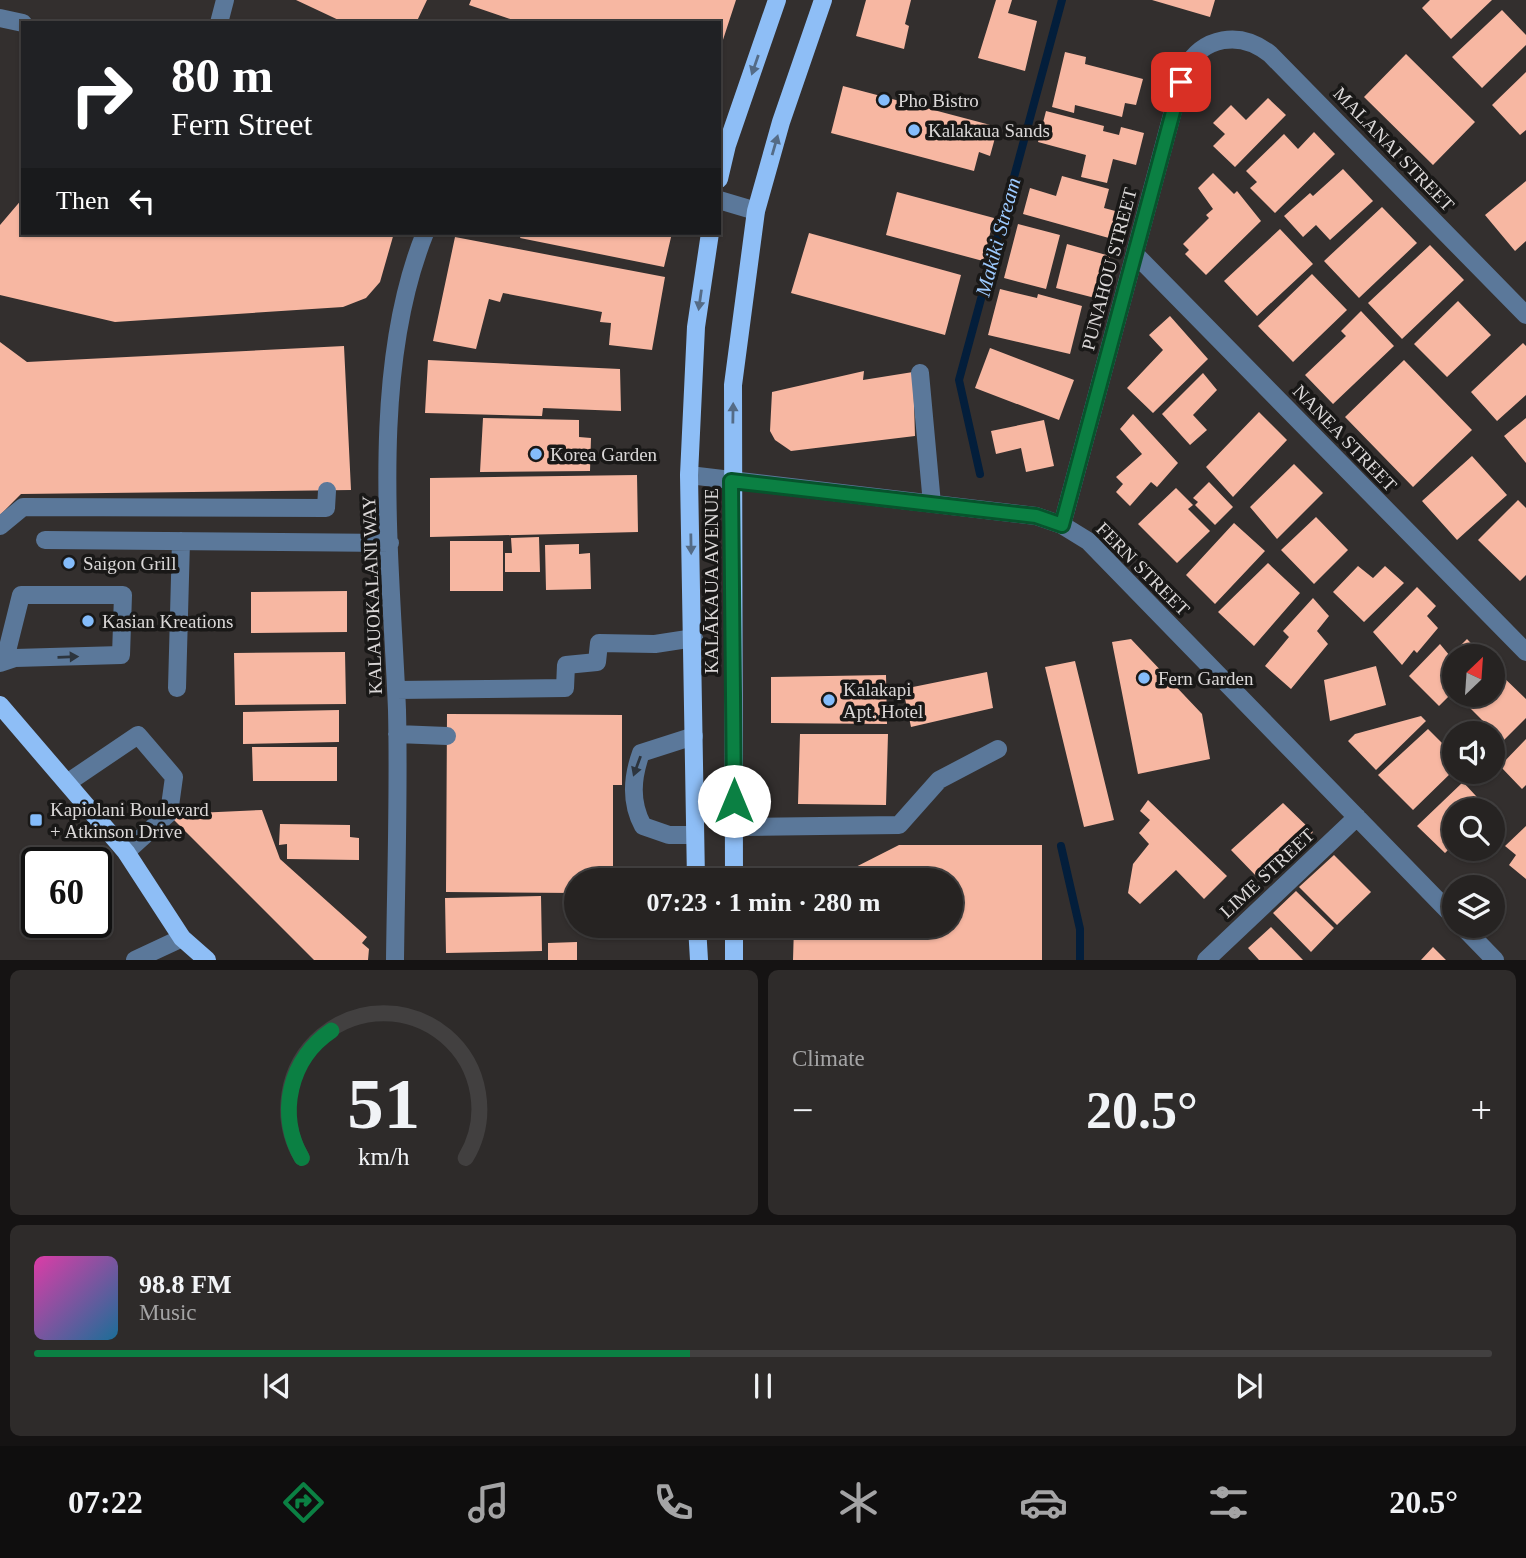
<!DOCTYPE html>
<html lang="en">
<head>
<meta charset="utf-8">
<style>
	:root { --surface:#262322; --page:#2e2b2a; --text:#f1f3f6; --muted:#a4a4a5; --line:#424040; --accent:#0b8043 }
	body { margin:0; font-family:"Times New Roman",serif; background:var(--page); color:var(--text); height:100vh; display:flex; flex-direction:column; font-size:26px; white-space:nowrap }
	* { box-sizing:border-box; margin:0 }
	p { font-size:23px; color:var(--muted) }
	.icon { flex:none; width:38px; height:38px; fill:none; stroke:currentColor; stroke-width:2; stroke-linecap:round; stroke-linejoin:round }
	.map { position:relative; height:960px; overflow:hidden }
	.sheet { display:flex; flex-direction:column; gap:10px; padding:10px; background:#151313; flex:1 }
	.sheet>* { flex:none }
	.hud { position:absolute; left:21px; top:21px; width:700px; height:214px; border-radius:0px; box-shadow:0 2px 5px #0004,0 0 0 2px var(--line); background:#202124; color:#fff; overflow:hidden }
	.needle { width:46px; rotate:25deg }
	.controls { position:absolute; left:1442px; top:644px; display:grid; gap:14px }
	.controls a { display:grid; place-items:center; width:63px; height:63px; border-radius:50%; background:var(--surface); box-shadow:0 2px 5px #0004,0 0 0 2px var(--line); font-size:35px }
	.speed { position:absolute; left:21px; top:847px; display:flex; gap:14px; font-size:35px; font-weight:700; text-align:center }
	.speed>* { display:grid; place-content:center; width:91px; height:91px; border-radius:50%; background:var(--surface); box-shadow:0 2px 5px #0004,0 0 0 2px var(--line); line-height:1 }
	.speed .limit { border:4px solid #111; border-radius:10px; background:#fff; color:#111 }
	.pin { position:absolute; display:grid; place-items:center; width:60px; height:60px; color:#fff; margin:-30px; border-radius:14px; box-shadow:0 4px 10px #0006 }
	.me { position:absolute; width:77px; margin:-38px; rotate:0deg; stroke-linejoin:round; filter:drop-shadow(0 0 5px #0008) }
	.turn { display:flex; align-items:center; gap:24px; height:147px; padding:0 35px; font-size:32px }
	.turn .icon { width:91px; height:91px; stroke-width:2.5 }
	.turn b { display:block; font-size:49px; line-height:60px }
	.then { display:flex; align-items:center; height:66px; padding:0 35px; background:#0003; gap:14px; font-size:26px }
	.big { font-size:52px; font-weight:600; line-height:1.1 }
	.sheet .card { flex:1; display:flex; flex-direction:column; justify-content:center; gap:10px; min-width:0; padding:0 24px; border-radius:10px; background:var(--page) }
	.sheet .dial { align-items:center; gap:0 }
	.dial svg { height:182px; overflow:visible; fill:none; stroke:var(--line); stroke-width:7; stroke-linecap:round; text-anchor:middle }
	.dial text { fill:var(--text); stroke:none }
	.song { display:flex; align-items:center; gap:21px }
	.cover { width:84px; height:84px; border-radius:10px; background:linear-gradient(135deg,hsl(320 70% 55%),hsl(200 70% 35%)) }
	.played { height:7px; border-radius:4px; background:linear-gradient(90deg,var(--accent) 45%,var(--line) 45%) }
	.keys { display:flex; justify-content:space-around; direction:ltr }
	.heat { display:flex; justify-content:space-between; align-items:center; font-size:38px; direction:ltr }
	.sheet .tiles { flex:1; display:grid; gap:10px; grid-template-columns:1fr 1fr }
	.card:last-child { grid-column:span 2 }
	.trip { position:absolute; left:564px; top:868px; width:399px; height:70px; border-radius:35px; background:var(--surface); box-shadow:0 2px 5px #0004,0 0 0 2px var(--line); font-weight:600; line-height:70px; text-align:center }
	.dock { display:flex; height:112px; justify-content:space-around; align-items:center; background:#0f0e0e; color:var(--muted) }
	.dock .icon { width:49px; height:49px }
	.dock .on { color:var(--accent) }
	.dock b { font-size:32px; color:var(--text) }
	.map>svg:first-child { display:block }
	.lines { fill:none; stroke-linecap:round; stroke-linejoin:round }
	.stream { stroke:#031e3b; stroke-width:8 }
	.building { fill:#f7b7a2 }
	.minor { stroke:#5b789a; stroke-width:18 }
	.major { stroke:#8ebef6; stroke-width:18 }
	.oneway { fill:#546b86 }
	.oneway2 { fill:#2d353e }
	.route-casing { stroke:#07532c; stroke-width:18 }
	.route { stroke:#0b8043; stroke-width:12 }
	.poi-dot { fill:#84bcfb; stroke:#191817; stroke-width:2.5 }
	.labels { text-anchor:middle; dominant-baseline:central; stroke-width:7; stroke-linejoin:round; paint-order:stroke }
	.poi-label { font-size:19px; fill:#dbd8d8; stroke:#191817; text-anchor:start }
	.street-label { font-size:19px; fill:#dbd8d8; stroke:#191817 }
	.water-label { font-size:21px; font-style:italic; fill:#9dcaff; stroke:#191817 }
</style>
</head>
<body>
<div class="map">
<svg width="1526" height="960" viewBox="0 0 1526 960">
	<rect width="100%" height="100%" fill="#332f2e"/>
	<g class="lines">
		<path class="stream" d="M980,474l-21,-94 103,-380
			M1061,846l19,83v31"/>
	</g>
	<path class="building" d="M296,0h131l-11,23h-71z
		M471,0h265l-16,49 -1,-26h-197l-53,-18z
		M866,0h45l-6,24 4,2 -5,23 -48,-13z
		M996,0h16l-4,13 29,8 -12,50 -47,-13z
		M1152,0h63l-5,17z
		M1430,0h62l-41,39 -29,-31z
		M1502,10l24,25v10l-44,43 -30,-31z
		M1065,52l21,5 -1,7 58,15 -7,26 -11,-2 -3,14 -47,-12 -1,8 -22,-6z
		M1406,54l69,68 -42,43 -69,-68z
		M1526,72v58l-6,5 -28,-30z
		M843,86l155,41 -8,29 -11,-4 -5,19 -143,-38z
		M1268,98l18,17 -51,52 -22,-21 12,-12 -12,-11 18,-18 15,15z
		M1046,111l58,15 -1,5 16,4 2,-8 23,6 -8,32 -23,-6 -6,24 -26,-6 5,-22 -48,-13z
		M1314,132l21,22 -60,59 -25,-25 7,-6 -11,-11 38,-37 14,15z
		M1343,169l30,32 -43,39 -14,-15 -13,12 -19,-21 26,-23 3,3z
		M1213,173l21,21 3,-3 24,30 -55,54 -21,-21 4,-4 -6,-6 26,-26 -3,-3 7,-6 -15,-21z
		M1062,176l47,13 -5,19 19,5 -7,27 -93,-26 7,-26 26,8z
		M1526,181v60l-11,10 -30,-36z
		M897,192l97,26 -11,43 -97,-26z
		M23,198v35h371l-14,49 -14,16 -23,9 -228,15 -115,-27v-70z
		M1382,207l35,36 -58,55 -35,-37z
		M1018,224l42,11 -14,54 -42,-11z
		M1280,229l33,35 -56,52 -33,-35z
		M522,233h150l-8,34 -144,-29z
		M809,233l152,42 -16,60 -154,-42z
		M455,237l210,40 -13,73 -43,-5 2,-22 -11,-1 2,-10 -99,-19 -3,9 -11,-3 -13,50 -43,-8z
		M1067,244l43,12 -11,43 -43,-11z
		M1430,245l34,35 -62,59 -34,-36z
		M1312,274l35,36 -54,52 -35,-36z
		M1000,289l37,9 1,-4 44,12 -12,48 -82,-19z
		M1458,301l33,34 -44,42 -33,-33z
		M1361,311l33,35 -61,58 -28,-29 41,-39 -5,-5z
		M1170,316l38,43 -55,54 -26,-25 36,-38 -14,-15z
		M0,342l27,20 317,-16 7,144 -330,4 -21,21z
		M1523,343l3,3v49l-29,26 -26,-29z
		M990,348l84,32 -15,40 -84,-32z
		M428,360l192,9 1,42 -78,-3 -1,8 -117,-3z
		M1404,360l68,70 -59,57 -68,-70z
		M864,371l-1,9 50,-8 2,64 -124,15 -16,-11 -5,-9 2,-39z
		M1203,373l14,17 -24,25 14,15 -17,15 -28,-31z
		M1259,412l28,28 -54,57 -27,-30z
		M1133,414l45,49 -21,24 -6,-5 -21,24 -14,-14 7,-8 -7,-7 26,-23 -22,-25z
		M483,418l96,2v17l12,1 -1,33 -110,1z
		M1526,418v45l-22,-27z
		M1044,420l10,46 -28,6 -5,-24 -25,6 -5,-23z
		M1472,456l35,39 -50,45 -35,-39z
		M1294,464l29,29 -46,46 -27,-32z
		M637,475l1,57 -208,5v-59z
		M1209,482l24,25 -18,18 -20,-20 3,-3 -5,-4z
		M1176,488l17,17 -5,4 22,22 -33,32 -39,-39z
		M1518,500l8,8v67l-6,6 -42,-41z
		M1316,517l32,33 -34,34 -33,-34z
		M1234,523l31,28 -50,53 -29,-29z
		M539,537l1,35h-35v-19h7l-1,-15z
		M450,541h53v50h-53z
		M579,544v10l11,-1 1,36 -45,1 -1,-45z
		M1268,563l32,30 -46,53 -36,-34z
		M1358,566l15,12 12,-12 19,17 -40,39 -31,-30z
		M1417,587l19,19 -9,10 11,12 -21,25 -3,-3 -12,15 -29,-33z
		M347,591v41l-96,1v-41z
		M1313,598l16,18 -12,15 11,13 -37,45 -26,-23 24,-29 -6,-6z
		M1131,639l71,75 8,45 -72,15 -26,-132z
		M1467,639l16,17h-29v35l-15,15 -30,-30 31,-32 10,12z
		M345,652l1,52 -111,1 -1,-52z
		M1075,661l39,159 -30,7 -39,-160z
		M1376,666l10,39 -56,16 -6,-41z
		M987,672l6,36 -82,19 -8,-38z
		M1498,672l28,27v19l-23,23 -36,-36 10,-10h16v-17z
		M886,675l1,49 -116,-1v-46z
		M339,710v32l-96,2v-32z
		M447,714l175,1v70h-9v88h-32v7h-5v13l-130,-1z
		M1421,716l5,5 -50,49 -28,-29 7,-7z
		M1428,729l26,26v15l-41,40 -35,-35z
		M800,734h88l-2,71 -88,-1z
		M1526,739v46l-4,4 -22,-23z
		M252,747h85v34h-84z
		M1463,782l26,28h-35v34l-9,9 -28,-27z
		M1148,800l79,76 -23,23 -28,-29 -36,34 -12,-11 5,-29 16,-20 -10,-11 11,-13 -10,-9z
		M1283,803l30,29 -23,23 -4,-3 -26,28 -29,-30z
		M262,810l18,49 87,78 -5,6 7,6 -1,11h-54l-141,-141 2,-5z
		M280,824l70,1v12l9,1v22l-72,-1v-15l-8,1z
		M1526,826v53l-17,-14 7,-10 -11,-9z
		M899,845h143v115h-249l1,-34h156v-46h-120z
		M1334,855l37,37 -34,33 -38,-38z
		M1296,891l38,37 -23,24 -38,-39z
		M541,896l1,55 -96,2 -1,-55z
		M1271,927l32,33h-44l-11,-12z
		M577,942v18h-29v-17z
		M1433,947l13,13h-25z"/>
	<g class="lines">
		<path class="minor" d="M0,18l23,5
			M219,23l6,-23
			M719,200l37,11
			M1135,254l391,398
			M920,373l12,131
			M689,475l347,41 26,9 26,16 366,376
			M1062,525l122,-455c19,-34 56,-40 86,-16l256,261
			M0,526l23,-19 303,1 1,-17
			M45,540l345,3
			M0,658l8,-11 13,-52h102l-2,60 -106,3 -15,5
			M177,688l4,-147
			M396,690l169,-2 1,-23 31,-3 2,-19 56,1 39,-6
			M397,734l50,2
			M694,736l-53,17c-9,25 -11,49 2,73l26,9h25
			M67,783l71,-48 36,42 -5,36 -43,39
			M734,827l165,-2 40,-45 59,-31
			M1462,926l33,34
			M135,960l47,-22
			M395,960c1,-83 4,-167 2,-250 -6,-150 -29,-336 28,-477
			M1206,960l151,-143"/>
		<path class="major" d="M719,179l8,-34 50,-145
			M0,705l126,147 56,86 25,22
			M696,880l-7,-405 7,-148 14,-94
			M734,880l-1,-495 23,-174 25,-89 42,-122
			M697,926l2,34
			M734,926v34"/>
	</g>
	<defs><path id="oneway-solid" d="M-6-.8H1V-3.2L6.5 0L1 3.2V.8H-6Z" transform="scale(1.75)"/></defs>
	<g class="oneway">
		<use href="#oneway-solid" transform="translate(755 65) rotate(109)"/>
		<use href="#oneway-solid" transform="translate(775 145) rotate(-74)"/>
		<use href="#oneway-solid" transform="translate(700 300) rotate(98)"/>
		<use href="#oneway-solid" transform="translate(733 413) rotate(-89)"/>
		<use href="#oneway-solid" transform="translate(691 544) rotate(89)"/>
	</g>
	<g class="oneway2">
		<use href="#oneway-solid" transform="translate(68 657) rotate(-2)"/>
		<use href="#oneway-solid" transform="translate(637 766) rotate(110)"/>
	</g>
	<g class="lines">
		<defs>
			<path id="route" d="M734,801l-3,-320 305,35 26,9 119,-443"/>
		</defs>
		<use href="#route" class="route-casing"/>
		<use href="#route" class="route"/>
	</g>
	<g class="poi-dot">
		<circle cx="884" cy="100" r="7"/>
		<circle cx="914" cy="130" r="7"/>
		<circle cx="536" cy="454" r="7"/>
		<circle cx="69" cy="563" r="7"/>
		<circle cx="88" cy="621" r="7"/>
		<circle cx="1144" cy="678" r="7"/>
		<circle cx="829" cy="700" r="7"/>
		<rect x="29" y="813" width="14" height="14" rx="3.5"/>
	</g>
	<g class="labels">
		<g class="poi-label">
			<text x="898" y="100">Pho Bistro</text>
			<text x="928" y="130">Kalakaua Sands</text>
			<text x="550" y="454">Korea Garden</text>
			<text x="83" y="563">Saigon Grill</text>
			<text x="102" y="621">Kasian Kreations</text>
			<text x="1158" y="678">Fern Garden</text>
			<text x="843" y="689">Kalakapi<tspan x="843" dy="22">Apt. Hotel</tspan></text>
			<text x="50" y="809">Kapiolani Boulevard<tspan x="50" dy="22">+ Atkinson Drive</tspan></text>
		</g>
		<g class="street-label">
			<text transform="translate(1394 149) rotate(46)">MALANAI STREET</text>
			<text transform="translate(1109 269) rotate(-75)">PUNAHOU STREET</text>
			<text transform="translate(1345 438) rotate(46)">NANEA STREET</text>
			<text transform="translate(1143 569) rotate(45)">FERN STREET</text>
			<text transform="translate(711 581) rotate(-90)">KALĀKAUA AVENUE</text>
			<text transform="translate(372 595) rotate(-92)">KALAUOKALANI WAY</text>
			<text transform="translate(1267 873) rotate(-43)">LIME STREET</text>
		</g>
		<g class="water-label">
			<text transform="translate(998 237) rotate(-75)">Makiki Stream</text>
		</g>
	</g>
</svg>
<div class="controls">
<a><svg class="needle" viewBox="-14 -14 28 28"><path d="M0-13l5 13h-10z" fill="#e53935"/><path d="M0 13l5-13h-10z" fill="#a4a4a5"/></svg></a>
<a><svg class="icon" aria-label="sound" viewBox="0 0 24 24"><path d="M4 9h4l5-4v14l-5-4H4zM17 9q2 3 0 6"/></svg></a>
<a><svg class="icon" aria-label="search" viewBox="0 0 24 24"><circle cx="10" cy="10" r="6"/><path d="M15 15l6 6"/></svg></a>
<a><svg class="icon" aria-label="layers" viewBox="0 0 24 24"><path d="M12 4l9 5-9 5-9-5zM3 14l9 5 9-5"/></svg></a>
</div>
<div class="speed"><div class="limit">60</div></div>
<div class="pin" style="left:1181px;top:82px;background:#d93025"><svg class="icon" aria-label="arrive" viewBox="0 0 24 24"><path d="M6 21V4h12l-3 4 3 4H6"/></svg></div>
<svg class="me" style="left:734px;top:801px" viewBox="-20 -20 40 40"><circle r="19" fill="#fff"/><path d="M0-13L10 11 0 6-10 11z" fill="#0b8043"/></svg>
<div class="trip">07:23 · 1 min · 280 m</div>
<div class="hud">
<div class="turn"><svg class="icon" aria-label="right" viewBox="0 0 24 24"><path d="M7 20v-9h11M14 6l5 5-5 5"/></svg><div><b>80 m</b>Fern Street</div></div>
<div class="then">Then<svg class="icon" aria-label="left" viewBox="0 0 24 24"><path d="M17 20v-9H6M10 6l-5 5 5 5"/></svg></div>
</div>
</div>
<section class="sheet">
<div class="tiles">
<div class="card dial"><svg viewBox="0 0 100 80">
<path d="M14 69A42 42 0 1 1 86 69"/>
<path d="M14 69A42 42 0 0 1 27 13" stroke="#0b8043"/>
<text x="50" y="56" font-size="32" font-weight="700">51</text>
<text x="50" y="72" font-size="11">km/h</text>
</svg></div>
<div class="card"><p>Climate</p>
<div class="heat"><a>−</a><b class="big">20.5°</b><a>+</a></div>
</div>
<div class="card">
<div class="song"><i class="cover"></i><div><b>98.8 FM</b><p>Music</p></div></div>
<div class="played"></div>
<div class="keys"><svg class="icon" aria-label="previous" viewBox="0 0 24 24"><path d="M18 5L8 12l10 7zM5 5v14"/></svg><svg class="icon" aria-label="pause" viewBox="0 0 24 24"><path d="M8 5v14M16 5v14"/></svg><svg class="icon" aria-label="next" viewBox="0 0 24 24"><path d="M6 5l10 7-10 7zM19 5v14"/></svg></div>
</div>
</div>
</section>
<nav class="dock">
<b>07:22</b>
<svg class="icon on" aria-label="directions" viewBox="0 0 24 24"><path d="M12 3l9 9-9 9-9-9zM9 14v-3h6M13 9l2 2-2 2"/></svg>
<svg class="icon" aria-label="music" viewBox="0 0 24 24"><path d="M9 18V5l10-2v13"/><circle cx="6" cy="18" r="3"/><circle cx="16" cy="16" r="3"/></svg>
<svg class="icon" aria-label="phone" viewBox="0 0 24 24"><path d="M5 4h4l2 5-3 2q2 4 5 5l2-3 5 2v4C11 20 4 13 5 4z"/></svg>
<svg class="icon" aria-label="climate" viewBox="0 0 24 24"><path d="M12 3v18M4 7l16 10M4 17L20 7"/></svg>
<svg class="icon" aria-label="car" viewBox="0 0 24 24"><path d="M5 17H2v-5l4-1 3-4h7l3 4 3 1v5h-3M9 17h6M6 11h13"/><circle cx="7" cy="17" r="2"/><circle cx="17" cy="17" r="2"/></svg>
<svg class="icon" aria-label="filters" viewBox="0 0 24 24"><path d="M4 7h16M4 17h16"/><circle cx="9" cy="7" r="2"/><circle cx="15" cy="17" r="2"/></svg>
<b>20.5°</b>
</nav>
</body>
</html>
